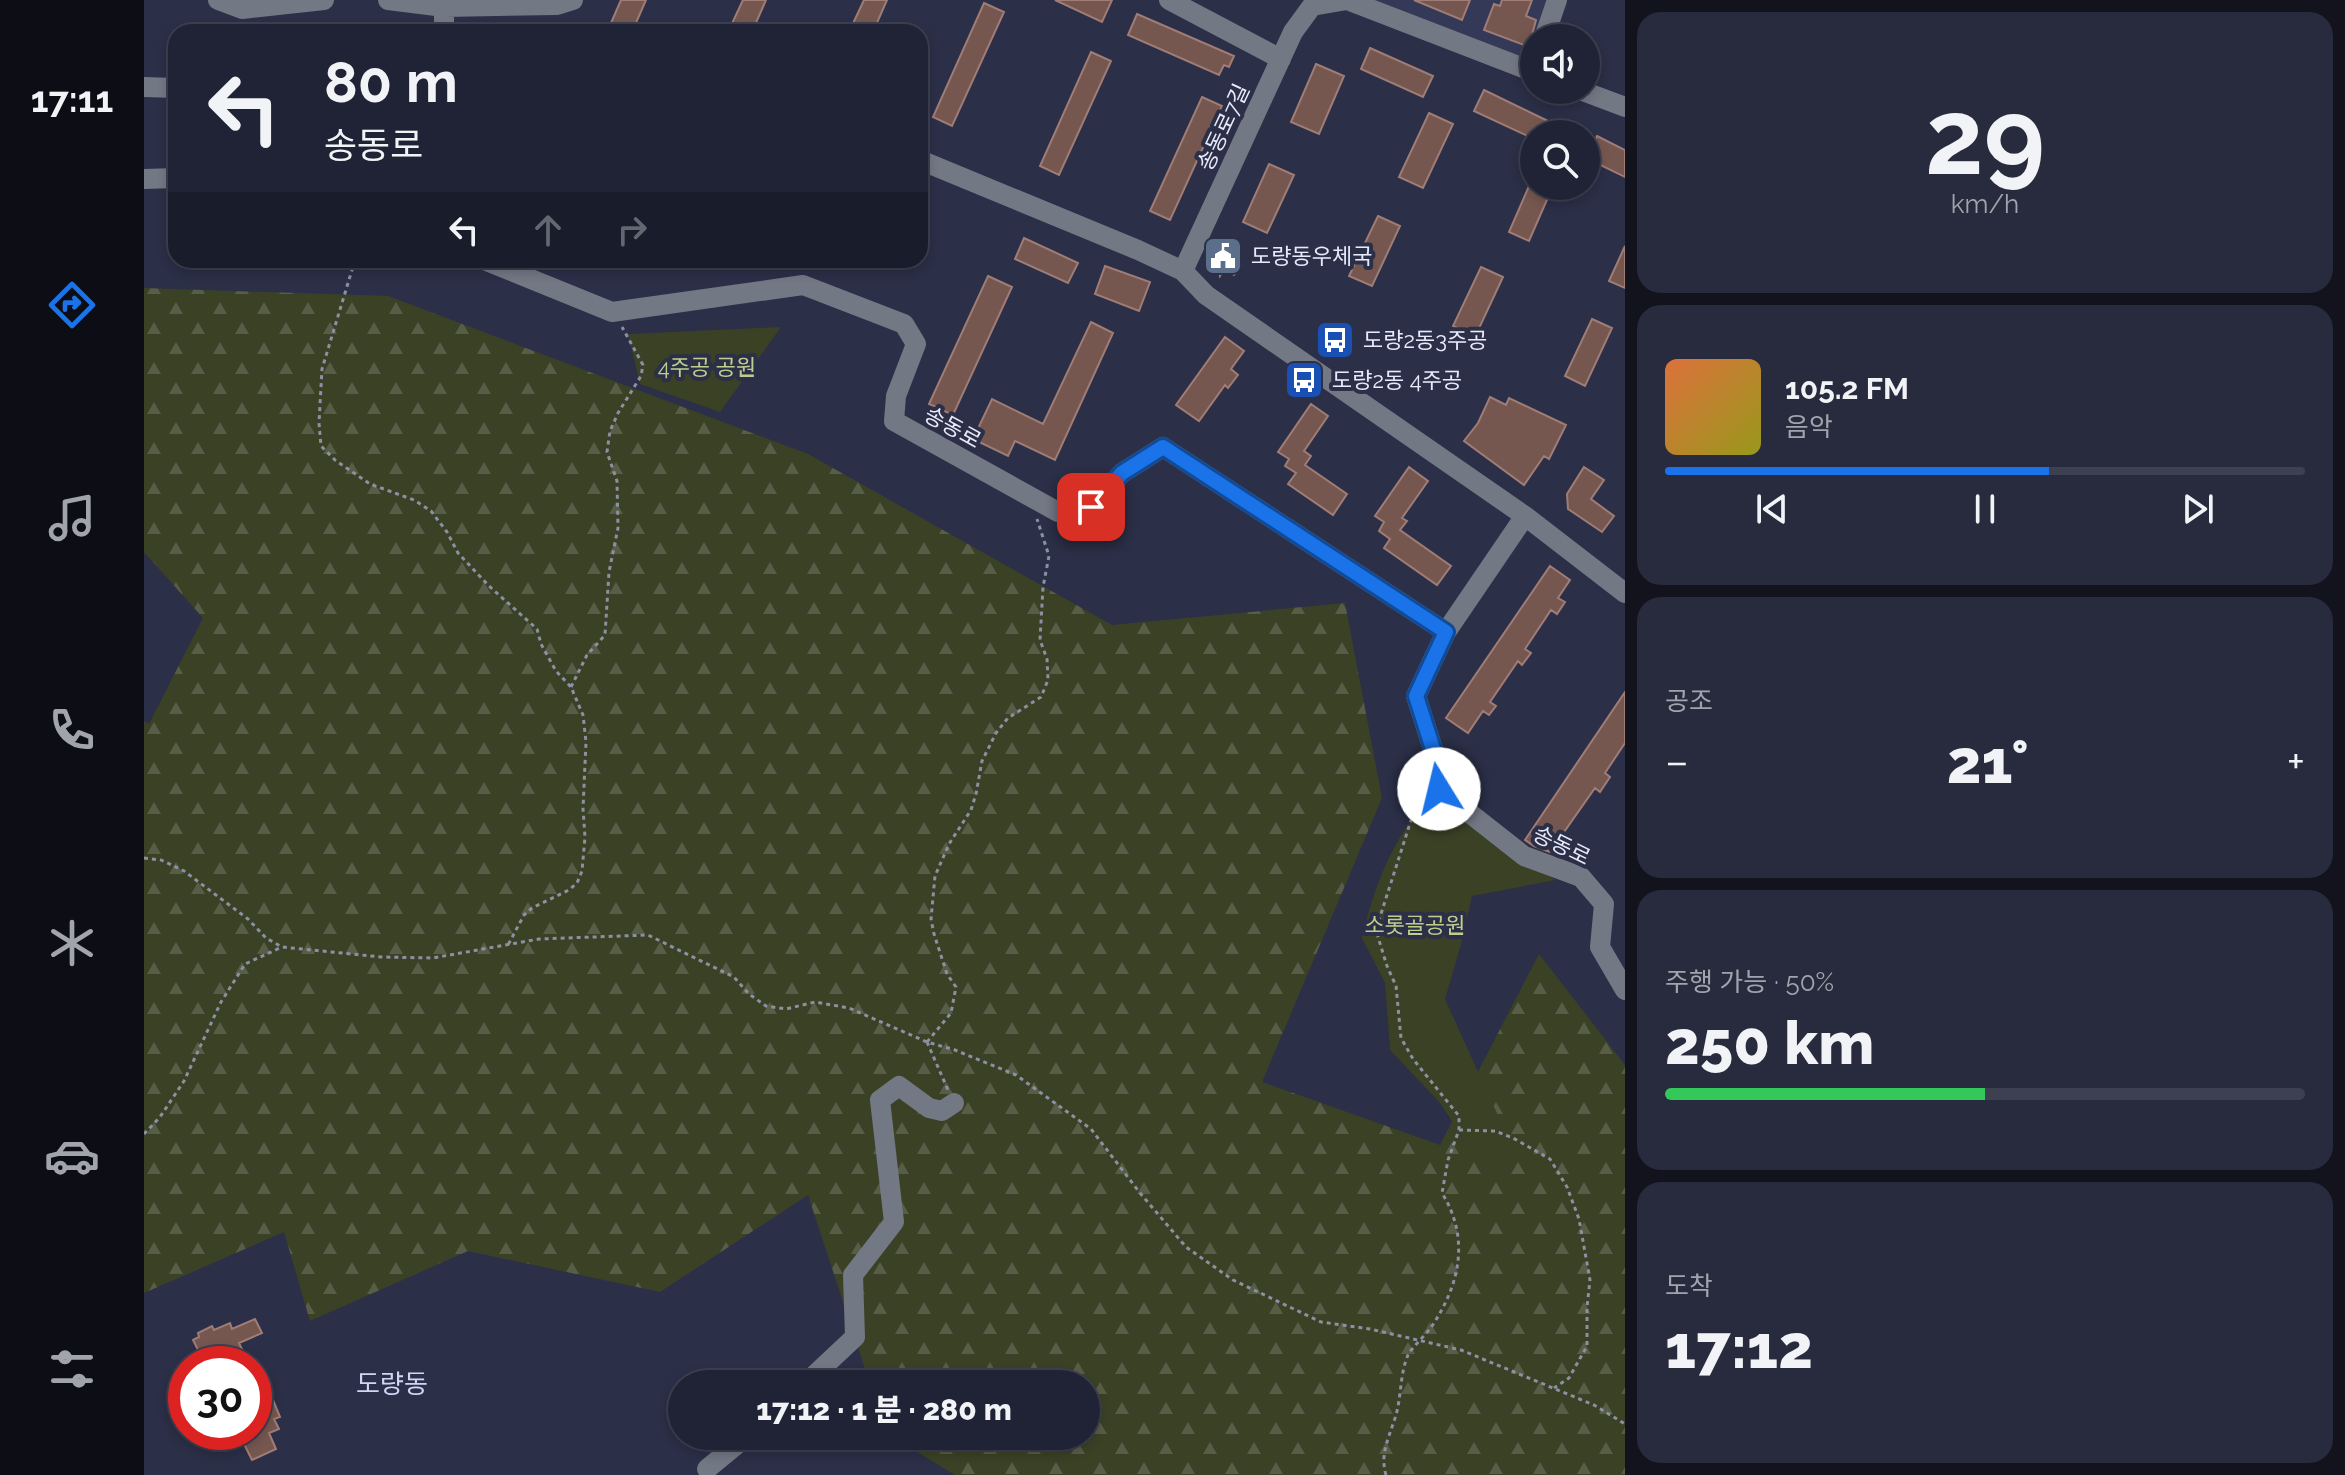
<!DOCTYPE html>
<html lang="ko">
<head>
<meta charset="utf-8">
<style>
	:root { --surface:#202335; --page:#282b3d; --text:#f1f3f6; --muted:#a2a4ad; --line:#3d4050; --accent:#1a73e8 }
	body { margin:0; font-family:Raleway,"Noto Sans KR",sans-serif; background:var(--page); color:var(--text); height:100vh; display:flex; flex-direction:column; font-size:30px; white-space:nowrap }
	* { box-sizing:border-box; margin:0 }
	p { font-size:26px; color:var(--muted) }
	.icon { flex:none; width:44px; height:44px; fill:none; stroke:currentColor; stroke-width:2; stroke-linecap:round; stroke-linejoin:round }
	.map { position:relative; flex:1; overflow:hidden }
	.details { display:flex; flex-direction:column; gap:12px; padding:12px; background:#12131d; width:720px }
	.details>* { flex:none }
	.hud { position:absolute; left:24px; top:24px; width:760px; height:244px; border-radius:24px; box-shadow:0 4px 12px #0003,0 0 0 2px var(--line); background:#202335; color:var(--text); overflow:hidden }
	.tools { position:absolute; left:1376px; top:24px; display:grid; gap:16px }
	.tools a { display:grid; place-items:center; width:80px; height:80px; border-radius:50%; background:var(--surface); box-shadow:0 4px 12px #0003,0 0 0 2px var(--line); font-size:40px }
	.speed { position:absolute; left:24px; top:1346px; display:flex; gap:16px; font-size:40px; font-weight:700; text-align:center }
	.speed>* { display:grid; place-content:center; width:104px; height:104px; border-radius:50%; background:var(--surface); box-shadow:0 4px 12px #0003,0 0 0 2px var(--line); line-height:1 }
	.speed .limit { border:12px solid #d22; background:#fff; color:#111 }
	.pin { position:absolute; display:grid; place-items:center; width:68px; height:68px; color:#fff; margin:-34px; border-radius:16px; box-shadow:0 4px 12px #0006 }
	.me { position:absolute; width:88px; margin:-44px; rotate:351deg; stroke-linejoin:round; filter:drop-shadow(0 0 6px #0008) }
	.turn { display:flex; align-items:center; gap:28px; height:168px; padding:0 24px; font-size:36px }
	.turn .icon { width:104px; height:104px; stroke-width:2.5 }
	.turn b { display:block; font-size:56px; line-height:68px }
	.lanes { display:flex; align-items:center; height:76px; padding:0 24px; background:#0003; justify-content:center; gap:40px; direction:ltr }
	.lanes .off { opacity:.35 }
	.big { font-size:60px; font-weight:800; line-height:1.1 }
	.details .card { flex:1; display:flex; flex-direction:column; justify-content:center; gap:12px; min-width:0; padding:0 28px; border-radius:24px; background:var(--page) }
	.details .dial { align-items:center; gap:0 }
	.dial b { font-size:104px; line-height:1 }
	.song { display:flex; align-items:center; gap:24px }
	.cover { width:96px; height:96px; border-radius:12px; background:linear-gradient(135deg,hsl(20 70% 55%),hsl(60 70% 35%)) }
	.played { height:8px; border-radius:4px; background:linear-gradient(90deg,var(--accent) 60%,var(--line) 60%) }
	.keys { display:flex; justify-content:space-around; direction:ltr }
	.heat { display:flex; justify-content:space-between; align-items:center; font-size:44px; direction:ltr }
	.charge { height:12px; border-radius:6px; background:linear-gradient(90deg,#34c759 50%,var(--line) 0) }
	.trip { position:absolute; left:524px; top:1370px; width:432px; height:80px; border-radius:40px; background:var(--surface); box-shadow:0 4px 12px #0003,0 0 0 2px var(--line); font-weight:800; line-height:80px; text-align:center }
	main { display:flex; flex:1; min-height:0 }
	.tab-bar { display:flex; flex-direction:column; width:144px; justify-content:space-around; align-items:center; background:#0d0e15; color:var(--muted) }
	.tab-bar .icon { width:56px; height:56px }
	.tab-bar .on { color:var(--accent) }
	.tab-bar b { font-size:36px; color:var(--text) }
	.map>svg:first-child { display:block }
	.built { fill:#343957 }
	.forest { fill:url(#forest-firs) }
	.park { fill:#3b4125 }
	.building { fill:#765750; stroke:#9f7d76; stroke-width:2 }
	.lines { fill:none; stroke-linecap:round; stroke-linejoin:round }
	.path { stroke:#8c90a3; stroke-width:3; stroke-dasharray:4 4; stroke-linecap:butt }
	.minor { stroke:#727884; stroke-width:20 }
	.route-casing { stroke:#114b97; stroke-width:20 }
	.route { stroke:#1a73e8; stroke-width:14 }
	.labels { text-anchor:middle; dominant-baseline:central; stroke-width:8; stroke-linejoin:round; paint-order:stroke }
	.street-label { font-size:22px; fill:#e7eafa; stroke:#2b2f47 }
	.poi-label { font-size:22px; fill:#e7eafa; stroke:#2b2f47; text-anchor:start }
	.park-label { font-size:22px; fill:#bece8c; stroke:#2b2f47 }
	.quarter-label { font-size:26px; fill:#cfd6f5; stroke:#2b2f47 }
</style>
</head>
<body>
<main>
<nav class="tab-bar">
<b>17:11</b>
<svg class="icon on" aria-label="directions" viewBox="0 0 24 24"><path d="M12 3l9 9-9 9-9-9zM9 14v-3h6M13 9l2 2-2 2"/></svg>
<svg class="icon" aria-label="music" viewBox="0 0 24 24"><path d="M9 18V5l10-2v13"/><circle cx="6" cy="18" r="3"/><circle cx="16" cy="16" r="3"/></svg>
<svg class="icon" aria-label="phone" viewBox="0 0 24 24"><path d="M5 4h4l2 5-3 2q2 4 5 5l2-3 5 2v4C11 20 4 13 5 4z"/></svg>
<svg class="icon" aria-label="climate" viewBox="0 0 24 24"><path d="M12 3v18M4 7l16 10M4 17L20 7"/></svg>
<svg class="icon" aria-label="car" viewBox="0 0 24 24"><path d="M5 17H2v-5l4-1 3-4h7l3 4 3 1v5h-3M9 17h6M6 11h13"/><circle cx="7" cy="17" r="2"/><circle cx="17" cy="17" r="2"/></svg>
<svg class="icon" aria-label="filters" viewBox="0 0 24 24"><path d="M4 7h16M4 17h16"/><circle cx="9" cy="7" r="2"/><circle cx="15" cy="17" r="2"/></svg>
</nav>
<div class="map">
<svg width="1481" height="1475" viewBox="0 0 1481 1475">
	<defs>
		<pattern id="forest-firs" width="22" height="20" patternUnits="userSpaceOnUse" patternTransform="scale(2)"><rect width="22" height="20" fill="#3b4125"/><path d="M5 1l3.5 6h-7zM16 11l3.5 6h-7z" fill="#575d46"/></pattern>
	</defs>
	<rect width="100%" height="100%" fill="#2b2f47"/>
	<path class="built" d="M1170,0h243l-13,38h-10v30l-187,-67z"/>
	<path class="forest" d="M0,288l244,8 420,158 304,171 233,-22 37,195 -120,284 178,63 99,-191 86,111v410h-670l-64,-39h195v-52h-216l-62,-189 -148,97 -192,-41 -158,70 -26,-89 -140,61v-572l5,3 54,-106 -59,-66z"/>
	<path class="park" d="M637,327l-61,85 -80,-28 -12,-50z
		M1291,794l73,57 48,29 -84,16 -10,45 -17,58 55,121 7,34 -25,13 -42,-64 -50,-53 -5,-67 -23,-45c12,-52 33,-108 73,-144z"/>
	<path class="building" d="M477,0h25l-14,32h-25z
		M599,0h23l-14,32h-24z
		M720,0h23l-14,32h-24z
		M911,0h57l-10,22z
		M1270,0h56l-8,20z
		M1358,0h30l-6,16 10,4 -4,15v13l-48,-18 10,-26 6,2z
		M840,3l20,9 -52,114 -19,-9z
		M993,14l97,42 -5,11 -5,-2 -5,10 -91,-40z
		M1226,48l63,28 -10,21 -62,-28z
		M947,52l20,9 -52,114 -19,-9z
		M1172,64l28,12 -25,58 -28,-12z
		M1340,90l64,31 -6,13h-8v5l-60,-28z
		M1058,97l20,9 -52,114 -20,-9z
		M1285,113l24,11 -30,64 -24,-11z
		M1453,136l28,14v27l-39,-19z
		M1125,164l25,11 -27,58 -24,-11z
		M1385,186h24l-24,55 -20,-9z
		M1234,216l22,10 -28,60 -23,-10z
		M880,238l54,25 -10,20 -53,-24z
		M1078,239l14,8 -7,12 12,7 -7,9 -10,-6 -4,7 -5,-25z
		M1481,246v42l-16,-7z
		M961,266l45,16 -11,29 -44,-17z
		M1337,267l22,10 -28,60 -22,-11z
		M844,276l24,11 -59,128 -24,-11z
		M1448,319l20,9 -27,58 -20,-10z
		M947,322l22,11 -58,127 -40,-19 -7,15 -35,-17 19,-40 51,25z
		M1081,337l19,14 -13,18 7,6 -10,13 -3,-3 -26,36 -23,-16z
		M1346,397l16,8 3,-7 57,27 -17,34 -5,-3 -20,29 -60,-44 14,-18z
		M1167,404l17,12 -24,35 7,5 -6,9 42,29 -14,21 -45,-31 8,-11 -11,-7 4,-7 -11,-7z
		M1265,467l19,14 -26,37 5,3 -7,9 51,36 -14,19 -53,-37 6,-9 -11,-8 5,-9 -9,-6z
		M1440,467l20,13 -13,19 23,17 -12,16 -34,-23 -1,-15z
		M1406,566l20,14 -12,18 7,4 -8,12 -6,-4 -26,39 6,4 -9,12 -4,-4 -28,41 6,4 -7,9 -6,-4 -15,22 -22,-15z
		M1481,692v51l-20,30 5,4 -10,15 -5,-4 -45,64 -16,-6 -9,-6z
		M111,1319l7,14 -23,10 7,15 -12,6h-29l-12,-24 6,-3 -1,-4 14,-7 2,4 16,-7 2,6z
		M129,1400l7,17 -6,2 5,10 -10,4 7,16 -24,11 -14,-28h16v-23z"/>
	<g class="lines">
		<path class="path" d="M211,260l-33,109 -3,54 2,23 14,14 35,24 44,16 17,11 16,21 11,21 31,33 48,43 4,15 15,27 15,16 12,28 3,27 -3,67 2,28 -3,34 -5,12 -8,7 -37,18 -8,7 -16,30
			M427,687l16,-32 18,-20 4,-63 9,-44 -1,-47 -10,-29 3,-21 8,-18 23,-37 2,-11 -21,-38
			M0,858l17,2 23,11 64,48 18,19 16,9 99,10 52,1 106,-19 109,-4 86,42 15,17 17,12 20,3 29,-7 34,6 78,34 28,8 61,25 75,54 49,64 46,54 47,33 88,42 49,7 91,21 133,55 31,19
			M783,1042l24,-29 5,-26 -9,-13 -13,-40 -3,-15 4,-43 14,-32 22,-34 5,-16 6,-33 14,-28 12,-15 33,-21 7,-17 -1,-21 -7,-19 3,-53 6,-31 -12,-37
			M783,1042l21,48
			M1315,1130l36,1 18,7 37,21 17,28 12,32 11,61 -3,27v39l-18,32 -15,10
			M0,1134l16,-17 24,-36 37,-79 24,-38 37,-17
			M1242,1475c-6,-20 2,-35 8,-54 8,-21 5,-45 14,-66 4,-8 17,-19 24,-29 28,-42 38,-88 10,-133l6,-33 11,-30v-14l-46,-57 -12,-21 -5,-52 -9,-20 -9,-29 1,-17 43,-134"/>
		<path class="minor" d="M74,0l24,9 82,-9
			M244,0l56,7 113,-2 16,-5
			M1025,0l112,59
			M300,7v25
			M1400,38l13,-38
			M0,87l32,1
			M1436,90l45,17
			M776,160l218,90 45,21 23,24 319,221 100,77
			M0,179l32,-1
			M340,260l128,52 191,-27 101,39 12,20 -20,52 -2,25 164,91 33,-5 31,-34 41,-26 283,185 -30,64 17,53 6,40 85,67 57,21 23,27 -4,43 25,43
			M1039,271l110,-239 19,-26 35,-6 187,72
			M1302,632l79,-116
			M661,1384l50,-47 -2,-62 41,-53 -14,-122 19,-14 30,22 13,3 12,-8
			M563,1469l40,-33"/>
	</g>
	<g class="lines">
		<defs>
			<path id="route" d="M947,507l31,-34 41,-26 283,185 -30,64 17,53 6,40"/>
		</defs>
		<use href="#route" class="route-casing"/>
		<use href="#route" class="route"/>
	</g>
	<defs>
		<symbol id="civic-square" viewBox="-11 -11 22 22"><rect x="-9" y="-9" width="18" height="18" rx="4" fill="#5c6f8a" stroke="#2b2f47"/><path d="M-.6-6.5H3V-4.5H.6V-3L4-1V1h2V6H-6V1h2V-1L-.6-3ZM-1.2 2.5V6h2.4V2.5Z" fill="#fff"/></symbol>
		<symbol id="bus-square" viewBox="-11 -11 22 22"><rect x="-9" y="-9" width="18" height="18" rx="4" fill="#1a4fb4" stroke="#2b2f47"/><path d="M-5-6H5V4H4V6H2V4H-2V6H-4V4H-5ZM-3.5-4V0h7V-4ZM-3.5 1.2v1.5H-2V1.2ZM2 1.2v1.5H3.5V1.2Z" fill="#fff"/></symbol>
	</defs>
	<g fill-rule="evenodd">
		<use href="#civic-square" x="1057" y="234" width="44" height="44"/>
		<use href="#bus-square" x="1169" y="318" width="44" height="44"/>
		<use href="#bus-square" x="1138" y="358" width="44" height="44"/>
	</g>
	<g class="labels">
		<g class="street-label">
			<text transform="translate(1079 127) rotate(-65)">송동로7길</text>
			<text transform="translate(809 427) rotate(29)">송동로</text>
			<text transform="translate(1418 845) rotate(26)">송동로</text>
		</g>
		<g class="poi-label">
			<text x="1107" y="256">도량동우체국</text>
			<text x="1219" y="340">도량2동3주공</text>
			<text x="1188" y="380">도량2동 4주공</text>
		</g>
		<g class="park-label">
			<text x="563" y="367">4주공 공원</text>
			<text x="1271" y="925">소롯골공원</text>
		</g>
		<g class="quarter-label">
			<text x="248" y="1384">도량동</text>
		</g>
	</g>
</svg>
<div class="tools">
<a><svg class="icon" aria-label="sound" viewBox="0 0 24 24"><path d="M4 9h4l5-4v14l-5-4H4zM17 9q2 3 0 6"/></svg></a>
<a><svg class="icon" aria-label="search" viewBox="0 0 24 24"><circle cx="10" cy="10" r="6"/><path d="M15 15l6 6"/></svg></a>
</div>
<div class="speed"><div class="limit">30</div></div>
<div class="pin" style="left:947px;top:507px;background:#d93025"><svg class="icon" aria-label="arrive" viewBox="0 0 24 24"><path d="M6 21V4h12l-3 4 3 4H6"/></svg></div>
<svg class="me" style="left:1295px;top:789px" viewBox="-20 -20 40 40"><circle r="19" fill="#fff"/><path d="M0-13L10 11 0 6-10 11z" fill="#1a73e8"/></svg>
<div class="trip">17:12 · 1 분 · 280 m</div>
<div class="hud">
<div class="turn"><svg class="icon" aria-label="left" viewBox="0 0 24 24"><path d="M17 20v-9H6M10 6l-5 5 5 5"/></svg><div><b>80 m</b>송동로</div></div>
<div class="lanes"><svg class="icon" aria-label="left" viewBox="0 0 24 24"><path d="M17 20v-9H6M10 6l-5 5 5 5"/></svg><svg class="icon off" aria-label="ahead" viewBox="0 0 24 24"><path d="M12 20V5M6 11l6-6 6 6"/></svg><svg class="icon off" aria-label="right" viewBox="0 0 24 24"><path d="M7 20v-9h11M14 6l5 5-5 5"/></svg></div>
</div>
</div>
<section class="details">
<div class="card dial"><b>29</b><p>km/h</p></div>
<div class="card">
<div class="song"><i class="cover"></i><div><b>105.2 FM</b><p>음악</p></div></div>
<div class="played"></div>
<div class="keys"><svg class="icon" aria-label="previous" viewBox="0 0 24 24"><path d="M18 5L8 12l10 7zM5 5v14"/></svg><svg class="icon" aria-label="pause" viewBox="0 0 24 24"><path d="M8 5v14M16 5v14"/></svg><svg class="icon" aria-label="next" viewBox="0 0 24 24"><path d="M6 5l10 7-10 7zM19 5v14"/></svg></div>
</div>
<div class="card"><p>공조</p>
<div class="heat"><a>−</a><b class="big">21°</b><a>+</a></div>
</div>
<div class="card"><p>주행 가능 · 50%</p><b class="big">250 km</b><div class="charge"></div></div>
<div class="card"><p>도착</p><b class="big">17:12</b></div>
</section>
</main>
</body>
</html>
